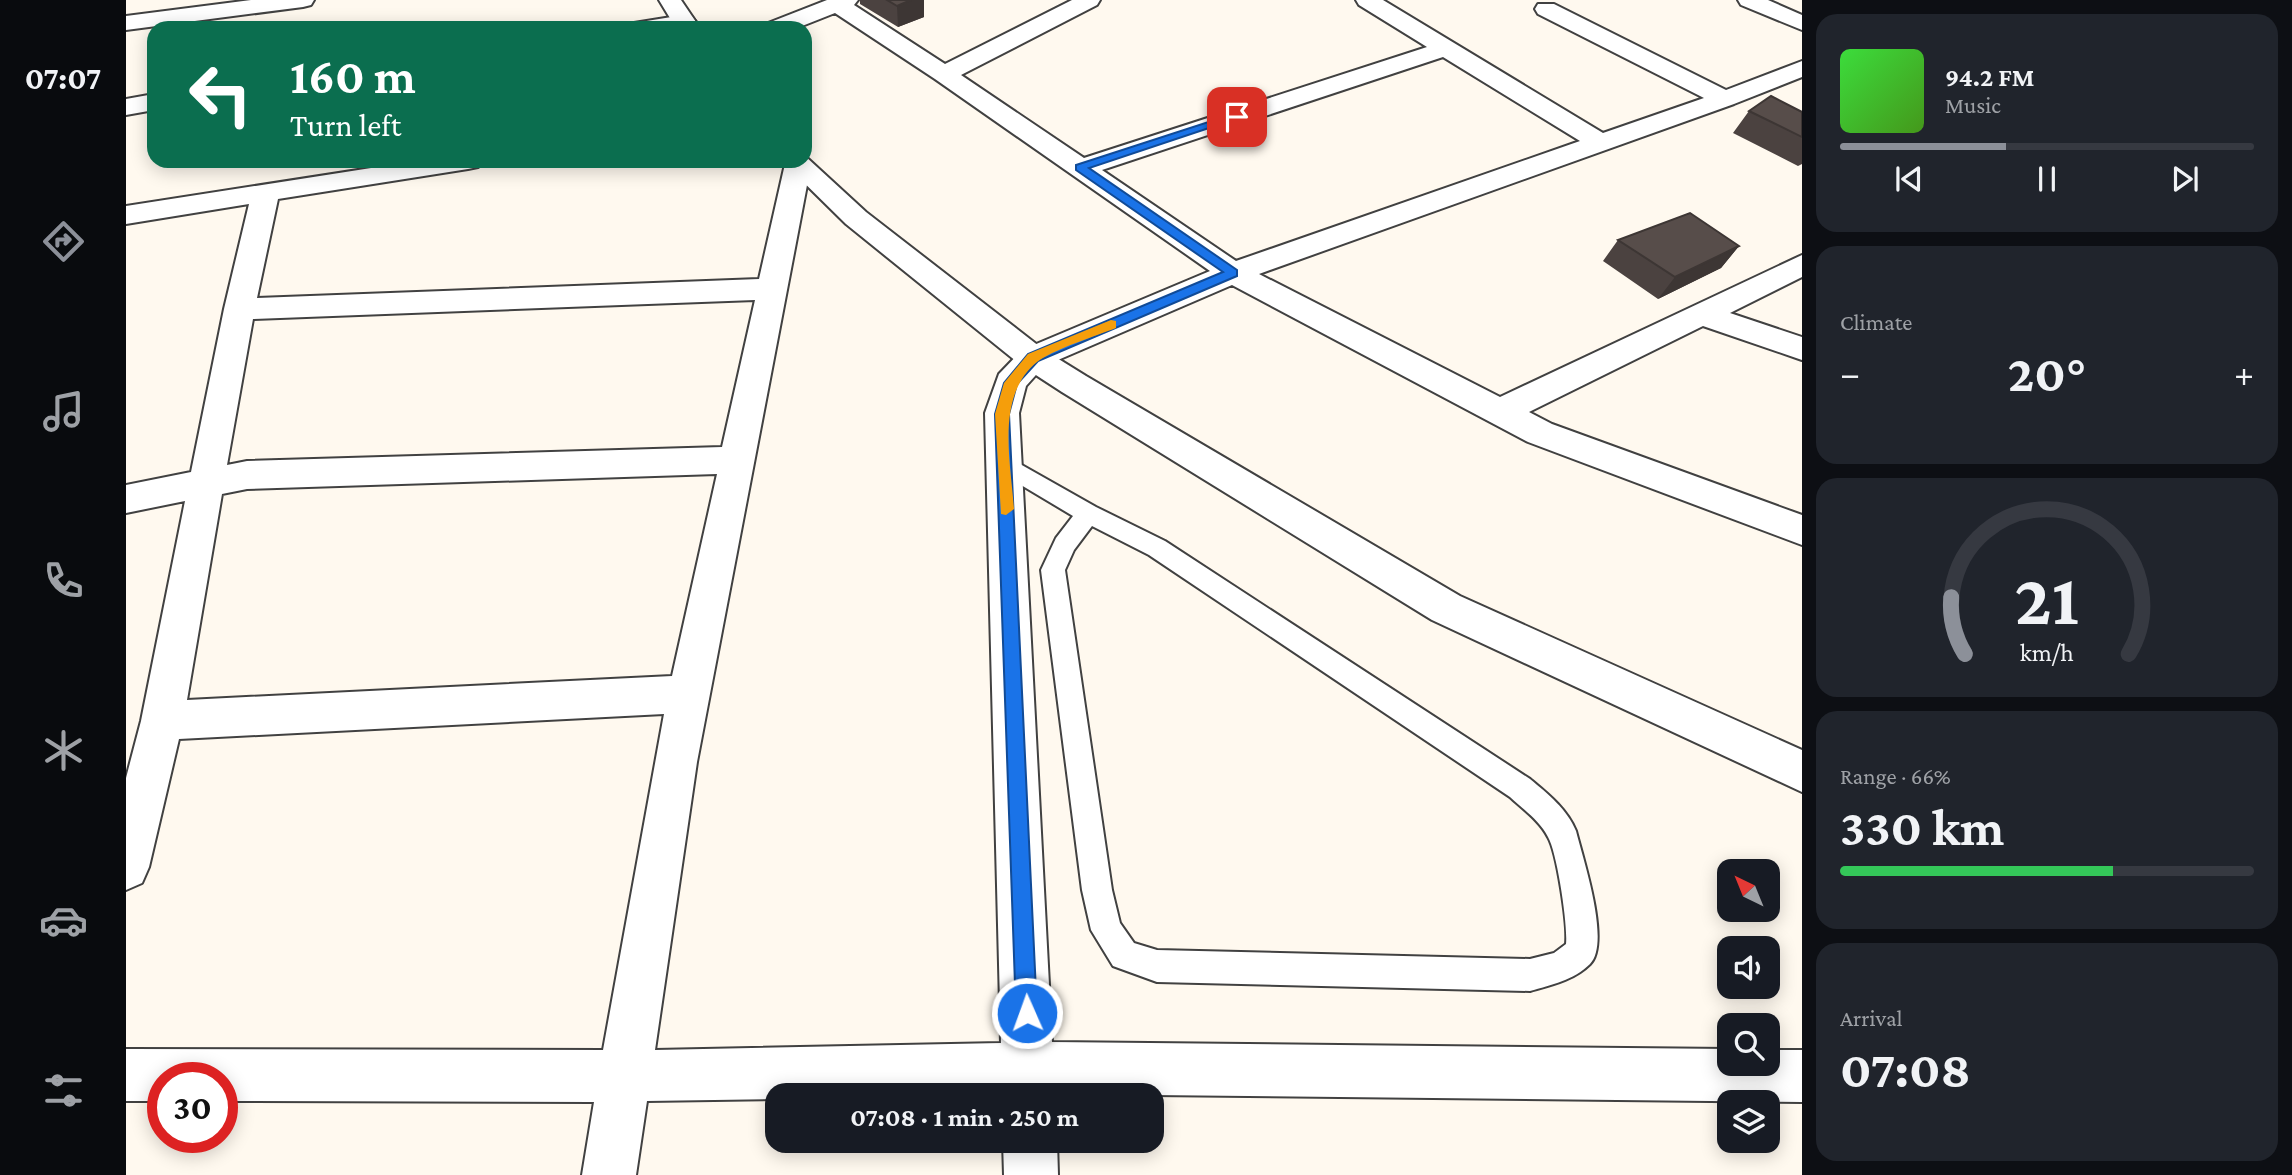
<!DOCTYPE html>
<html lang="en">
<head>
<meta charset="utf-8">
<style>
	:root { --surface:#171b24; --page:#20242c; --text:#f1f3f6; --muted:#9ea1a6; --line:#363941; --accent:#8c9099 }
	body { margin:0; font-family:"Crimson Pro",serif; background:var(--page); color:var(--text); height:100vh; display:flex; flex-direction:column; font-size:26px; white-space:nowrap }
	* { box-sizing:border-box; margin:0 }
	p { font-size:23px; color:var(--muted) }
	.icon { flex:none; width:38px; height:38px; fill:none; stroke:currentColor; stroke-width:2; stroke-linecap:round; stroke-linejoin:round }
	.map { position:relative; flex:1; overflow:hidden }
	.panel { display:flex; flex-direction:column; gap:14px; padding:14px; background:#0d0f14; width:490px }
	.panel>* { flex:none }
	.guide { position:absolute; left:21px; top:21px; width:665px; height:147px; border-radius:21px; box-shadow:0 4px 18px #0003; background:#0b6e4f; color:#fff; overflow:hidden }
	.needle { width:46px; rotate:317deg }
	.buttons { position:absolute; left:1591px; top:859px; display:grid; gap:14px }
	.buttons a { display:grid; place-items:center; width:63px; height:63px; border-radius:14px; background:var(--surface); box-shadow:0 4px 18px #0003; font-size:35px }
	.speed { position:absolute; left:21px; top:1062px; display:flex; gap:14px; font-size:35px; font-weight:700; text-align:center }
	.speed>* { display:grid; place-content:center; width:91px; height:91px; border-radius:50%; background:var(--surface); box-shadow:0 4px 18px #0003; line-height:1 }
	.speed .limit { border:10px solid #d22; background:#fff; color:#111 }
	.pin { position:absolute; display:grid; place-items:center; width:60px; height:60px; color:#fff; margin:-30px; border-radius:14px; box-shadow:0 4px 10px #0006 }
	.me { position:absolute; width:77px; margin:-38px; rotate:358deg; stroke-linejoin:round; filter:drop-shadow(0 0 5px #0008) }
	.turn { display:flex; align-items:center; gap:24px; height:147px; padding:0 28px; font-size:32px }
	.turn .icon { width:91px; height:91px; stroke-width:2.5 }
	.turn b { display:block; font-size:49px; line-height:60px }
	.big { font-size:52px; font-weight:700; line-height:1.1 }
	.panel .widget { flex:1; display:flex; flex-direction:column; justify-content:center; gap:10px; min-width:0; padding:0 24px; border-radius:21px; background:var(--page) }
	.panel .dial { align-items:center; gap:0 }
	.dial svg { height:182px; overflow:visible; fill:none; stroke:var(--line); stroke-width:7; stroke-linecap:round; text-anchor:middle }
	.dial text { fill:var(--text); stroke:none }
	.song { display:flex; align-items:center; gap:21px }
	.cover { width:84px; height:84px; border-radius:10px; background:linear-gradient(135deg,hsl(120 70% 55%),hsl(100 70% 35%)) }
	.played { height:7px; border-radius:4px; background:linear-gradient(90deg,var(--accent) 40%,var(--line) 40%) }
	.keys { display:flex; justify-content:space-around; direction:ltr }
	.heat { display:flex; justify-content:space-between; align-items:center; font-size:38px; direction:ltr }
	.charge { height:10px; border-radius:5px; background:linear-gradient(90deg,#34c759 66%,var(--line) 0) }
	.trip { position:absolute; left:639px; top:1083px; width:399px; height:70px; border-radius:21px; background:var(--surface); box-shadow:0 4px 18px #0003; font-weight:700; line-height:70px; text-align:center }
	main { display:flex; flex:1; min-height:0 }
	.dock { display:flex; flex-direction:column; width:126px; justify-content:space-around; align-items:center; background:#090b0e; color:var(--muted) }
	.dock .icon { width:49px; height:49px }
	.dock .selected { color:var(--accent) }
	.dock b { font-size:32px; color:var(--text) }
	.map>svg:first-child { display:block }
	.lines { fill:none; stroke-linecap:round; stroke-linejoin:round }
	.service-casing { stroke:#414141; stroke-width:4 }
	.minor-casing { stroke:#414141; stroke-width:4 }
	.tertiary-casing { stroke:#414141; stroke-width:4 }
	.service { fill:#fff; fill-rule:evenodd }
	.minor { fill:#fff; fill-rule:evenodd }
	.tertiary { fill:#fff; fill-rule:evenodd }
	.wall { fill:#4b4240 }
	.shaded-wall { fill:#3d3634 }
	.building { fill:#574d4a; stroke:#3d3634; stroke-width:2 }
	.route { fill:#1a73e8; stroke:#114b97; stroke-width:2 }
	.slow { fill:#f59e0b }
</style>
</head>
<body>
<main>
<nav class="dock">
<b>07:07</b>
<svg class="icon selected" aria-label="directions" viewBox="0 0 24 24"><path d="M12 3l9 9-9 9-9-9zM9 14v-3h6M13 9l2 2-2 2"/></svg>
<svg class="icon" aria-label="music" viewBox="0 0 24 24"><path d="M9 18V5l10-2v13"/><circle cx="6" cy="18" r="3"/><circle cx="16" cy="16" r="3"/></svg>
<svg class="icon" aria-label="phone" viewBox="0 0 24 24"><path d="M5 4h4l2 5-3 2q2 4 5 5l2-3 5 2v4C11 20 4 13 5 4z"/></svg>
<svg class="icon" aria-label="climate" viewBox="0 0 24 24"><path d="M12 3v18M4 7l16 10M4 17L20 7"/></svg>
<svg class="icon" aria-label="car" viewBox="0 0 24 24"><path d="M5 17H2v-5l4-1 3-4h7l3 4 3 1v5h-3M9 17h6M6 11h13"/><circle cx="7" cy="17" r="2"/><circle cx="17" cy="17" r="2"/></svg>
<svg class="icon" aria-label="filters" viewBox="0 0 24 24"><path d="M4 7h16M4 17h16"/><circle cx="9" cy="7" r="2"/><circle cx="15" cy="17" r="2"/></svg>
</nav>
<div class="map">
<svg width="1676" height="1175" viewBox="0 0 1676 1175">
	<rect width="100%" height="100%" fill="#fff9ef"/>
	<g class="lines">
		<defs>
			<path id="service" d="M878,455l92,52 69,34 365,238c18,15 37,30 46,52 7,28 35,112 14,133 -16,16 -39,21 -60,27l-373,-9 -44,-16 -22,-36 -9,-40 -41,-320 15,-32 17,-22 -77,-46 -3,-6 3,-6zM966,526l57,29 361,242c13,12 30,24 38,40 9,15 20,88 18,107l-12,9 -24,6 -373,-9 -23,-7 -14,-20 -8,-33 -47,-320 9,-20z"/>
			<path id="minor" d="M125,0h63l-3,5 -8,2 -177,23v-14z
				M701,0h31l-4,5 91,59 127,-64h28l-3,5 -136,70 123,83 343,-111 -68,-42 -3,-5h27l220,133 101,-35 -166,-84 -3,-5 3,-5h16l172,86 76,-29v16l-68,27 -475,170 241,123 302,-142v22l-72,36 72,24v23l-99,-34 -174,86 23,12 250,91v30l-274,-103 -296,-157 -188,81 -18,20 -7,27 33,629 677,7v15h39v-14h34v52l-747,-8 -278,2v3l-130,2 -11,74h-54l12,-73 -372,-1v-23h-59v23h-37v-52l477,1 61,-336 -485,25 -30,128 -7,16 -16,7v-112l15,-57 44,-220 -59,12v-28l65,-13 33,-163 25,-105 -123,20v-18l290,-45h65l-3,6 -10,2 -190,30 -21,99 502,-19 26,-115 2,-3h18v-3l6,6 -114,598 -42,288 346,-7 -16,-630 14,-39 23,-24 188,-79 -275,-192 -100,-66 -38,15h-33l4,-5zM1317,57l137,84 -344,120 -134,-91zM629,300l-33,147 -475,14 -20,4 26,-146zM591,474l-45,202 -485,24 35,-206 25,-5z
				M558,15l8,2 4,5 -4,5 -62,1 4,-5z
				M28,94v16l-28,5v-16z
				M877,1141h54l1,34h-54z"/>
			<path id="tertiary" d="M533,0h22l19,28h-24z
				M1612,0h30l34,15v15l-61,-25z
				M679,156l61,56 178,138 42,26 374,220 342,154v42l-370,-172 -370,-228 -40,-26 -176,-142 -64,-63h23z"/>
		</defs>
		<use href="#service" class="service-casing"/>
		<use href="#minor" class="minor-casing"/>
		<use href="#tertiary" class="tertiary-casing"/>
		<use href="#service" class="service"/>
		<use href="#minor" class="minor"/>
		<use href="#tertiary" class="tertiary"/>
	</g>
	<path class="wall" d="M734,0h64v17l-26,10 -38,-23z
		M1623,111l53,1v52l-4,2 -65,-33z
		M1492,240l121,6 -18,22 -63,31 -55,-38z"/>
	<path class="shaded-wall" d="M785,0h13v17l-26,10 -1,-21z
		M1613,246l-18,22 -63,31 17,-22z"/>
	<path class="building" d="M761,0h24l-14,6z
		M1645,96l31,16v25l-53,-26z
		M1564,213l49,33 -64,31 -57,-37z"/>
	<path class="route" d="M1107,114l9,3 -153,51 148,102v6l-199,85 -21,23 -8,30 28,599 -3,8 -7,3 -8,-3 -3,-8 -21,-599 9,-31 24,-29 195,-82 -147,-102v-5z"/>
	<path class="slow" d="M985,320l5,1v7c-18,7 -66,23 -79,34 -42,34 -26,101 -23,147l-8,6 -5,-1 -6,-100 9,-31 24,-29z"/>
</svg>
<div class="buttons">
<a><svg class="needle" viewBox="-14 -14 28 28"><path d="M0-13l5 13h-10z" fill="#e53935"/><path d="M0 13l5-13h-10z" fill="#9ea1a6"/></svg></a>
<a><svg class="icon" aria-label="sound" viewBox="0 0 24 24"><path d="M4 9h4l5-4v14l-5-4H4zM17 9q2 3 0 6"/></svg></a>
<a><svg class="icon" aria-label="search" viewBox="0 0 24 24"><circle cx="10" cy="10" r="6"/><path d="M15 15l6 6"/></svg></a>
<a><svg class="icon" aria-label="layers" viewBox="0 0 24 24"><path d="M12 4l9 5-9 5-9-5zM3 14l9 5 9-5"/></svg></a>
</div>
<div class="speed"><div class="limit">30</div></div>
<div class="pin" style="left:1111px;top:117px;background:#d93025"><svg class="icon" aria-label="arrive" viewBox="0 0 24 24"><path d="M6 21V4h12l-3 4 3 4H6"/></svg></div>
<svg class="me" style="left:901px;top:1013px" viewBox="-20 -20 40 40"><circle r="17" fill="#1a73e8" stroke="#fff" stroke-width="3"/><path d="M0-11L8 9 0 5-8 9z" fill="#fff"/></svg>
<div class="trip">07:08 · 1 min · 250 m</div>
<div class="guide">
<div class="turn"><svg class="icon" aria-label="left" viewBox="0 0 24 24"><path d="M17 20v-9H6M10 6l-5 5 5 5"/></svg><div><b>160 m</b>Turn left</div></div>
</div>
</div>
<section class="panel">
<div class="widget">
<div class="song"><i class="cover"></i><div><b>94.2 FM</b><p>Music</p></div></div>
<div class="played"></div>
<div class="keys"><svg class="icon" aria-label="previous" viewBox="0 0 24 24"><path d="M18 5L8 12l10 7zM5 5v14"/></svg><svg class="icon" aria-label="pause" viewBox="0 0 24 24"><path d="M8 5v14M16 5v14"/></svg><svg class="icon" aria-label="next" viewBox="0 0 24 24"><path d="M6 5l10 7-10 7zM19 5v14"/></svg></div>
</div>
<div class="widget"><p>Climate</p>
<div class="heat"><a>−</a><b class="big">20°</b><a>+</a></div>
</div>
<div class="widget dial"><svg viewBox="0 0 100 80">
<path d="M14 69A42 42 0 1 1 86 69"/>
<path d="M14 69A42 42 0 0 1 8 44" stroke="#8c9099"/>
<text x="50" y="56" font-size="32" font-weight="700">21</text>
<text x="50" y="72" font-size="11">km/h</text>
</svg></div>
<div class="widget"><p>Range · 66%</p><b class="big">330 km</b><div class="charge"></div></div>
<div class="widget"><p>Arrival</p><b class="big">07:08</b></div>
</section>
</main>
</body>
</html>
